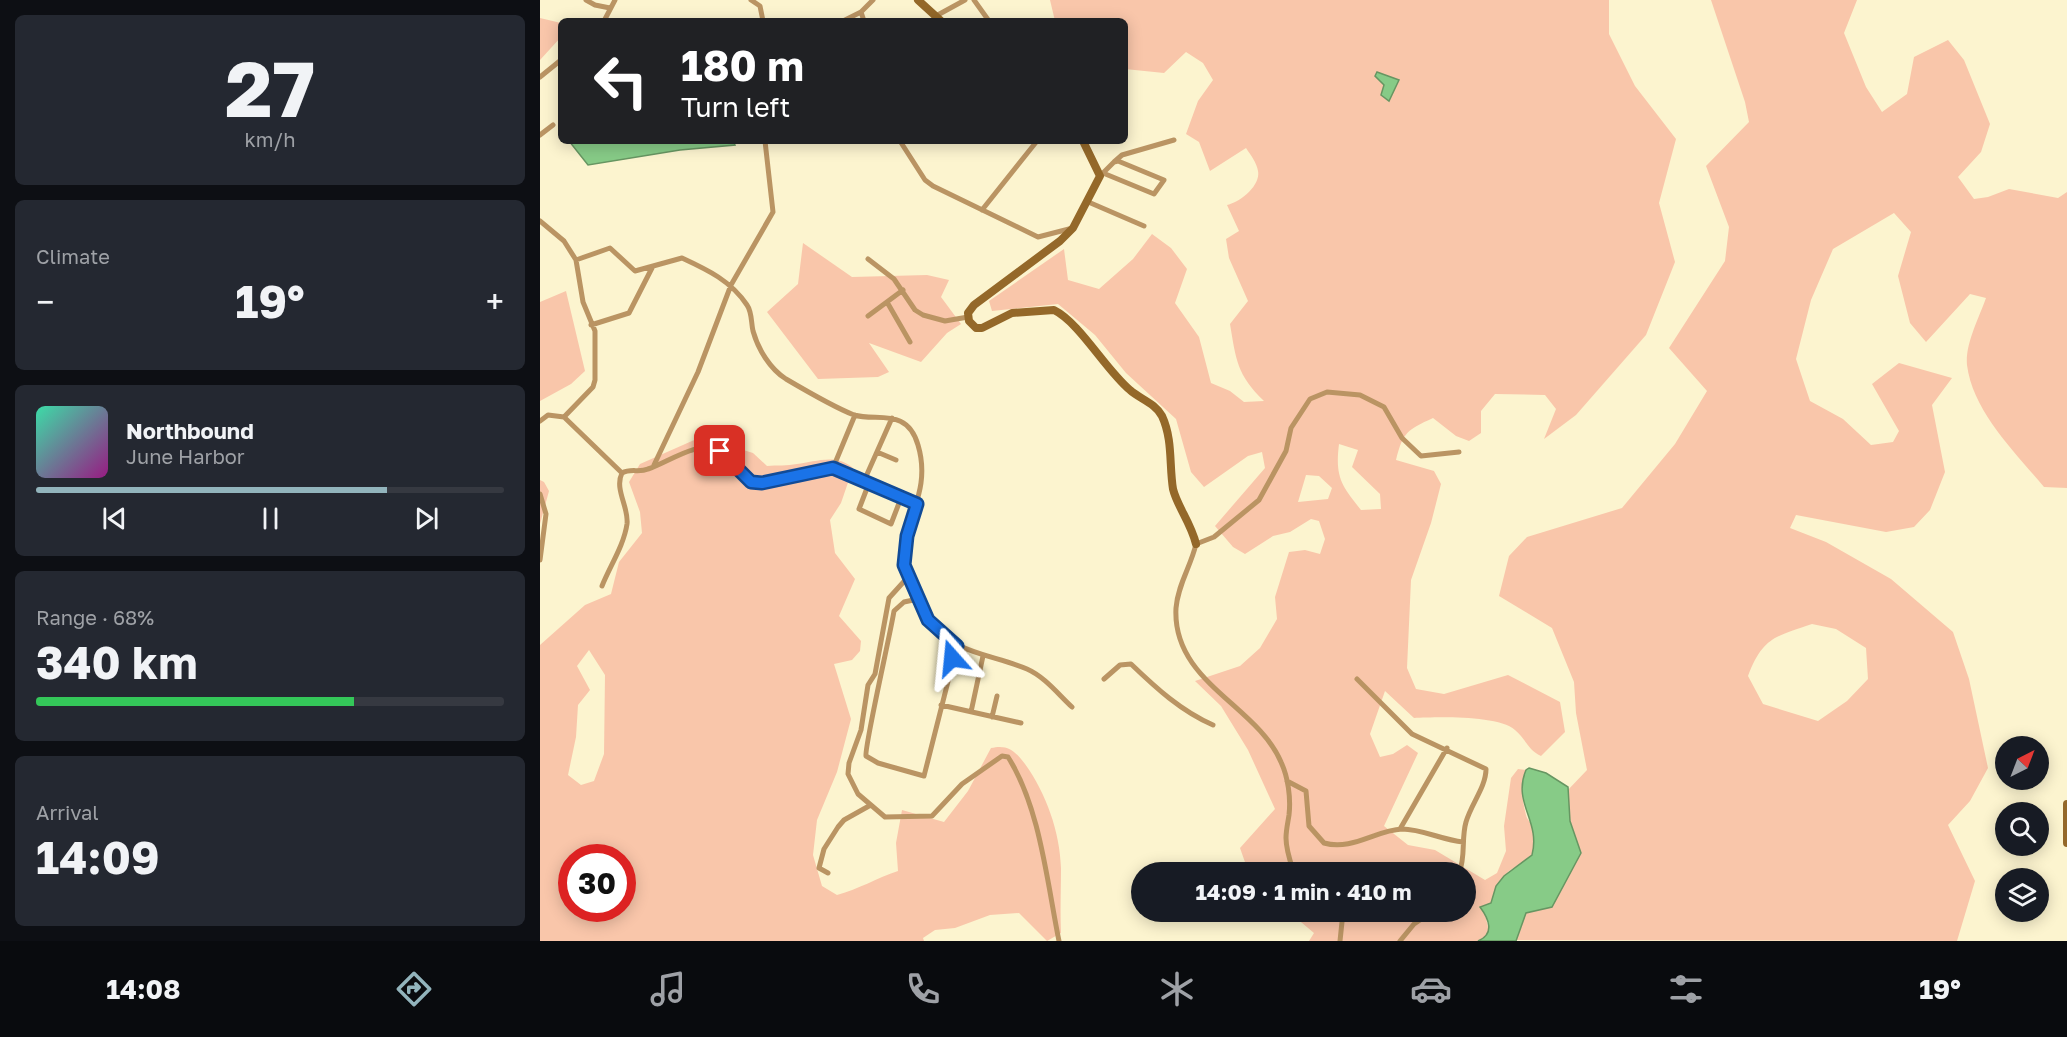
<!DOCTYPE html>
<html lang="en">
<head>
<meta charset="utf-8">
<style>
	:root { --surface:#171b24; --page:#242831; --text:#f1f3f6; --muted:#9ea1a6; --line:#363941; --accent:#92b4bc }
	body { margin:0; font-family:"Golos Text",sans-serif; background:var(--page); color:var(--text); height:100vh; display:flex; flex-direction:column; font-size:22px; white-space:nowrap }
	* { box-sizing:border-box; margin:0 }
	p { font-size:20px; color:var(--muted) }
	.icon { flex:none; width:33px; height:33px; fill:none; stroke:currentColor; stroke-width:2; stroke-linecap:round; stroke-linejoin:round }
	.map { position:relative; flex:1; overflow:hidden }
	.sheet { display:flex; flex-direction:column; gap:15px; padding:15px; background:#0d0f14; width:540px }
	.sheet>* { flex:none }
	.guide { position:absolute; left:18px; top:18px; width:570px; height:126px; border-radius:9px; box-shadow:0 3px 15px #0003; background:#202124; color:#fff; overflow:hidden }
	.needle { width:39px; rotate:42deg }
	.controls { position:absolute; left:1455px; top:736px; display:grid; gap:12px }
	.controls a { display:grid; place-items:center; width:54px; height:54px; border-radius:50%; background:var(--surface); box-shadow:0 3px 15px #0003; font-size:30px }
	.speed { position:absolute; left:18px; top:844px; display:flex; gap:12px; font-size:30px; font-weight:700; text-align:center }
	.speed>* { display:grid; place-content:center; width:78px; height:78px; border-radius:50%; background:var(--surface); box-shadow:0 3px 15px #0003; line-height:1 }
	.speed .limit { border:9px solid #d22; background:#fff; color:#111 }
	.pin { position:absolute; display:grid; place-items:center; width:51px; height:51px; color:#fff; margin:-26px; border-radius:12px; box-shadow:0 3px 9px #0006 }
	.me { position:absolute; width:66px; margin:-33px; rotate:342deg; stroke-linejoin:round; filter:drop-shadow(0 0 4px #0008) }
	.turn { display:flex; align-items:center; gap:21px; height:126px; padding:0 24px; font-size:27px }
	.turn .icon { width:78px; height:78px; stroke-width:2.5 }
	.turn b { display:block; font-size:42px; line-height:51px }
	.big { font-size:45px; font-weight:700; line-height:1.1 }
	.sheet .tile { flex:1; display:flex; flex-direction:column; justify-content:center; gap:9px; min-width:0; padding:0 21px; border-radius:9px; background:var(--page) }
	.sheet .dial { align-items:center; gap:0 }
	.dial b { font-size:78px; line-height:1 }
	.song { display:flex; align-items:center; gap:18px }
	.cover { width:72px; height:72px; border-radius:9px; background:linear-gradient(135deg,hsl(160 70% 55%),hsl(310 70% 35%)) }
	.played { height:6px; border-radius:3px; background:linear-gradient(90deg,var(--accent) 75%,var(--line) 75%) }
	.keys { display:flex; justify-content:space-around; direction:ltr }
	.heat { display:flex; justify-content:space-between; align-items:center; font-size:33px; direction:ltr }
	.charge { height:9px; border-radius:4px; background:linear-gradient(90deg,#34c759 68%,var(--line) 0) }
	.trip { position:absolute; left:591px; top:862px; width:345px; height:60px; border-radius:30px; background:var(--surface); box-shadow:0 3px 15px #0003; font-weight:700; line-height:60px; text-align:center }
	.tabs { display:flex; height:96px; justify-content:space-around; align-items:center; background:#090b0e; color:var(--muted) }
	.tabs .icon { width:42px; height:42px }
	.tabs .selected { color:var(--accent) }
	.tabs b { font-size:27px; color:var(--text) }
	main { display:flex; flex:1; min-height:0 }
	.map>svg:first-child { display:block }
	.green { fill:#f9c6aa; fill-rule:evenodd }
	.water { fill:#87cb87; stroke:#679662; stroke-width:1.5 }
	.lines { fill:none; stroke-linecap:round; stroke-linejoin:round }
	.street { stroke:#ba9463; stroke-width:5 }
	.secondary { stroke:#946829; stroke-width:8 }
	.route-casing { stroke:#114b97; stroke-width:15 }
	.route { stroke:#1a73e8; stroke-width:10 }
</style>
</head>
<body>
<main>
<section class="sheet">
<div class="tile dial"><b>27</b><p>km/h</p></div>
<div class="tile"><p>Climate</p>
<div class="heat"><a>−</a><b class="big">19°</b><a>+</a></div>
</div>
<div class="tile">
<div class="song"><i class="cover"></i><div><b>Northbound</b><p>June Harbor</p></div></div>
<div class="played"></div>
<div class="keys"><svg class="icon" aria-label="previous" viewBox="0 0 24 24"><path d="M18 5L8 12l10 7zM5 5v14"/></svg><svg class="icon" aria-label="pause" viewBox="0 0 24 24"><path d="M8 5v14M16 5v14"/></svg><svg class="icon" aria-label="next" viewBox="0 0 24 24"><path d="M6 5l10 7-10 7zM19 5v14"/></svg></div>
</div>
<div class="tile"><p>Range · 68%</p><b class="big">340 km</b><div class="charge"></div></div>
<div class="tile"><p>Arrival</p><b class="big">14:09</b></div>
</section>
<div class="map">
<svg width="1527" height="941" viewBox="0 0 1527 941">
	<rect width="100%" height="100%" fill="#fcf4cf"/>
	<path class="green" d="M510,0h559v34l26,52 41,53 -17,64 16,59 -29,73 -70,80 -32,24 12,-30 -11,-14 -50,-1 -14,17v22l-12,8 -13,-5 -23,-18c-26,12 -30,14 -37,42l38,11 7,13 -10,39 -20,57 -4,88 9,21 28,5 64,-19 52,27 5,30 -24,24c-13,-6 -16,-18 -26,-26 -17,-15 -78,-13 -101,-12l-29,-27 -15,43 10,23 13,-3 14,-9 11,8 -34,73 24,19 27,5 50,30 12,-7 9,-22 -2,-25 7,-48 7,-9 8,1c-6,15 -4,29 0,45 1,5 5,7 7,12 3,6 2,20 -1,27 -4,9 -19,12 -25,19 -11,12 -9,23 -17,32l-7,1 6,25 -5,8 -6,2h-169l5,-8 -25,-21h177v-39h-213l-7,-8 -6,-17 35,-39 -27,-59 -27,-44 -26,-25 45,-15 20,-18 17,-29 -2,-22 14,-45 16,-2 15,4 5,-15 -6,-18 -8,-2 -21,13 -17,4 -28,18 -12,-7 -18,-21 50,-58 -3,-16 -14,4 -44,31 -13,-15 -15,-53 -50,-46 -31,-38 -37,-31 -66,7 -3,-10 75,-52 4,31 31,9 34,-30 19,-25 19,14 16,21 -12,34 24,34 12,46 19,8 14,11 20,-1c-27,-26 -28,-41 -34,-77l18,-23 -19,-43 -3,-19 13,-8 -12,-26c12,-2 34,-19 31,-34 -1,-8 -8,-17 -12,-23l-36,23 -11,-29 -13,-8 12,-33 15,-21 -10,-17 -17,-11 -22,21 -39,-4v-48h-70zM799,444l19,6 -6,17 28,27 1,15 -20,1c-20,-25 -26,-33 -22,-66zM766,475l13,1 13,12 -4,11 -30,3z
		M1171,0h146l-13,33 22,54 16,25 25,-18 7,-37 34,-17 16,20 26,64 -9,28 -23,25 16,22 14,-2 21,-8 49,9 9,-6v296l-23,-1c-29,-35 -71,-75 -77,-122 -2,-21 12,-47 19,-67l-16,-4 -44,48 -16,-19 -12,-47 13,-44 -17,-19 -61,36 -22,51 -15,59 14,42 33,18 28,26 22,-3 6,-11 -27,-47 27,-21 53,15 -20,27 13,67 -15,38 -16,17 -28,5 -90,-17 -6,13 36,14 65,37 62,53 16,47 19,89 -18,33 -22,24 27,56 -18,60 -441,-1 10,-27 55,-60 -11,-32 -4,-29 21,-22 -11,-57 -2,-31 -22,-54 -53,-32 10,-40 18,-19 95,-29 53,-64 32,-53 -38,-43 56,-87 4,-34 -23,-61 43,-44 -4,-20zM1272,624l24,5 30,19 2,31 -21,22 -29,20 -55,-17 -15,-28c15,-39 27,-39 64,-52z
		M0,18l21,5v14l-21,23z
		M263,243l49,34 75,-2 22,5 -8,17 20,27 -14,9 -26,29 -52,-19 20,29 -11,5 -60,2 -51,-67 31,-28z
		M26,291l19,80 -14,13 -31,17v-99z
		M161,437l52,16 14,13c10,-1 20,0 30,-2 18,-2 39,-11 56,4l-12,35 -11,17 5,33 20,26 -16,37 22,25 -1,10 -8,9 -18,4 17,55 -14,53 -20,48 -4,35 9,31 15,9c22,-6 40,-17 61,-24l-2,-28 6,-33 42,12 24,-31 23,-43c17,-4 24,3 34,16 21,29 35,68 36,104 0,22 -1,43 0,65l-14,8 -28,-28 -29,2 -35,13 -20,2 -12,8 1,3h-384v-296l45,-40 26,-11 8,-32 23,-29 -2,-21 -11,-30 11,-18zM49,650l16,25 -1,79 -10,27 -13,4 -13,-10 8,-38 2,-32 12,-15 -13,-24zM32,858h50v51h-50z
		M0,480l4,2 5,9 -9,33z"/>
	<path class="water" d="M837,72l22,8 -10,21 -8,-6 3,-10 -9,-9z
		M29,141h164l2,4 -55,5 -92,15z
		M989,768l17,5 22,14 2,34 11,32 -29,54 -26,6 -10,28h-38c17,-7 11,-22 2,-34l11,-4 5,-17 8,-10 28,-21c9,-34 -20,-52 -6,-85z"/>
	<g class="lines">
		<path class="street" d="M46,0l9,5 15,3
			M211,0l9,6 3,15
			M434,0l15,21
			M321,12l3,9
			M394,17l31,-17
			M64,21l11,-21
			M303,21l18,-9 12,-12
			M0,77l21,-17
			M0,135l13,-10
			M360,141l25,39 8,6 105,51 31,-8
			M574,162l8,-7 52,-15
			M560,176l14,-14 4,-1 46,19 -10,14 -51,-21
			M546,201l58,25
			M442,210l55,-69
			M0,221l24,20 12,19 7,42 12,29v49l-2,7 -29,30
			M328,259l26,20 21,31 8,5 22,6 23,-4
			M36,260l34,-12 25,23 47,-13c26,12 49,23 65,47 5,7 4,17 6,26 5,18 17,38 33,48 17,10 50,29 68,36 23,7 53,-8 64,30 15,50 -19,79 -14,120 3,17 15,41 24,54 24,35 64,35 99,50 18,8 31,25 45,38
			M347,302l23,40
			M328,316l35,-26
			M51,325l38,-12 24,-47
			M0,421l8,-6 16,2 58,56
			M337,452l19,8
			M114,465l44,-93 33,-87 42,-73 -8,-71
			M293,468l22,-53
			M324,481l28,-63
			M329,483l-10,26 32,15 10,-26
			M0,494l6,20 -6,46
			M368,577l-19,21 -14,76 -7,11 -7,45 -12,33 -1,11 10,20 27,23 47,-1 30,-32 40,-28 6,1c32,50 39,125 51,184
			M62,586c8,-20 22,-41 25,-62 2,-17 -13,-35 -5,-51 9,-5 17,0 26,-4 19,-6 50,-29 70,-19 17,9 24,31 44,33l71,-15 84,36
			M378,599l-14,3 -10,9c-3,20 -30,137 -28,145l12,7 46,13 33,-130
			M564,679l16,-14 11,-1c25,24 50,47 82,61
			M817,679l55,55 74,35c0,18 -15,35 -20,53 -5,17 0,35 -7,51
			M401,705l80,18
			M431,712l12,-56
			M452,717l5,-21
			M747,781l19,10 3,35 15,17c28,8 52,-13 78,-14 20,0 40,11 61,13
			M860,829l47,-81
			M288,873l-9,-5 5,-19 14,-22 6,-7 25,-14
			M754,873c-4,-12 -8,-23 -8,-35 0,-8 2,-16 3,-23 2,-17 -1,-38 -8,-53 -24,-57 -109,-80 -105,-154 2,-24 15,-42 20,-64l18,-7 45,-37 27,-49 5,-23 19,-29 17,-7 33,3 24,12 18,31 19,18 38,-4
			M799,912l3,10 -2,19
			M860,941l14,-17 18,-12"/>
		<path class="secondary" d="M378,0l23,21
			M543,141l17,35 -27,52 -13,13 -86,64 -6,8 1,8 7,7h6l30,-15 42,-3c26,13 51,59 76,80 10,9 25,13 32,26 11,24 7,48 11,73 4,17 18,34 23,55
			M1527,804v39"/>
	</g>
	<g class="lines">
		<defs>
			<path id="route" d="M180,451l31,31 11,1 71,-15 84,36 -10,32 -3,29 24,55 29,26 -5,12"/>
		</defs>
		<use href="#route" class="route-casing"/>
		<use href="#route" class="route"/>
	</g>
</svg>
<div class="controls">
<a><svg class="needle" viewBox="-14 -14 28 28"><path d="M0-13l5 13h-10z" fill="#e53935"/><path d="M0 13l5-13h-10z" fill="#9ea1a6"/></svg></a>
<a><svg class="icon" aria-label="search" viewBox="0 0 24 24"><circle cx="10" cy="10" r="6"/><path d="M15 15l6 6"/></svg></a>
<a><svg class="icon" aria-label="layers" viewBox="0 0 24 24"><path d="M12 4l9 5-9 5-9-5zM3 14l9 5 9-5"/></svg></a>
</div>
<div class="speed"><div class="limit">30</div></div>
<div class="pin" style="left:180px;top:451px;background:#d93025"><svg class="icon" aria-label="arrive" viewBox="0 0 24 24"><path d="M6 21V4h12l-3 4 3 4H6"/></svg></div>
<svg class="me" style="left:412px;top:658px" viewBox="-20 -20 40 40"><path d="M0-17L14 15 0 8-14 15z" fill="#1a73e8" stroke="#fff" stroke-width="4"/></svg>
<div class="trip">14:09 · 1 min · 410 m</div>
<div class="guide">
<div class="turn"><svg class="icon" aria-label="left" viewBox="0 0 24 24"><path d="M17 20v-9H6M10 6l-5 5 5 5"/></svg><div><b>180 m</b>Turn left</div></div>
</div>
</div>
</main>
<nav class="tabs">
<b>14:08</b>
<svg class="icon selected" aria-label="directions" viewBox="0 0 24 24"><path d="M12 3l9 9-9 9-9-9zM9 14v-3h6M13 9l2 2-2 2"/></svg>
<svg class="icon" aria-label="music" viewBox="0 0 24 24"><path d="M9 18V5l10-2v13"/><circle cx="6" cy="18" r="3"/><circle cx="16" cy="16" r="3"/></svg>
<svg class="icon" aria-label="phone" viewBox="0 0 24 24"><path d="M5 4h4l2 5-3 2q2 4 5 5l2-3 5 2v4C11 20 4 13 5 4z"/></svg>
<svg class="icon" aria-label="climate" viewBox="0 0 24 24"><path d="M12 3v18M4 7l16 10M4 17L20 7"/></svg>
<svg class="icon" aria-label="car" viewBox="0 0 24 24"><path d="M5 17H2v-5l4-1 3-4h7l3 4 3 1v5h-3M9 17h6M6 11h13"/><circle cx="7" cy="17" r="2"/><circle cx="17" cy="17" r="2"/></svg>
<svg class="icon" aria-label="filters" viewBox="0 0 24 24"><path d="M4 7h16M4 17h16"/><circle cx="9" cy="7" r="2"/><circle cx="15" cy="17" r="2"/></svg>
<b>19°</b>
</nav>
</body>
</html>
